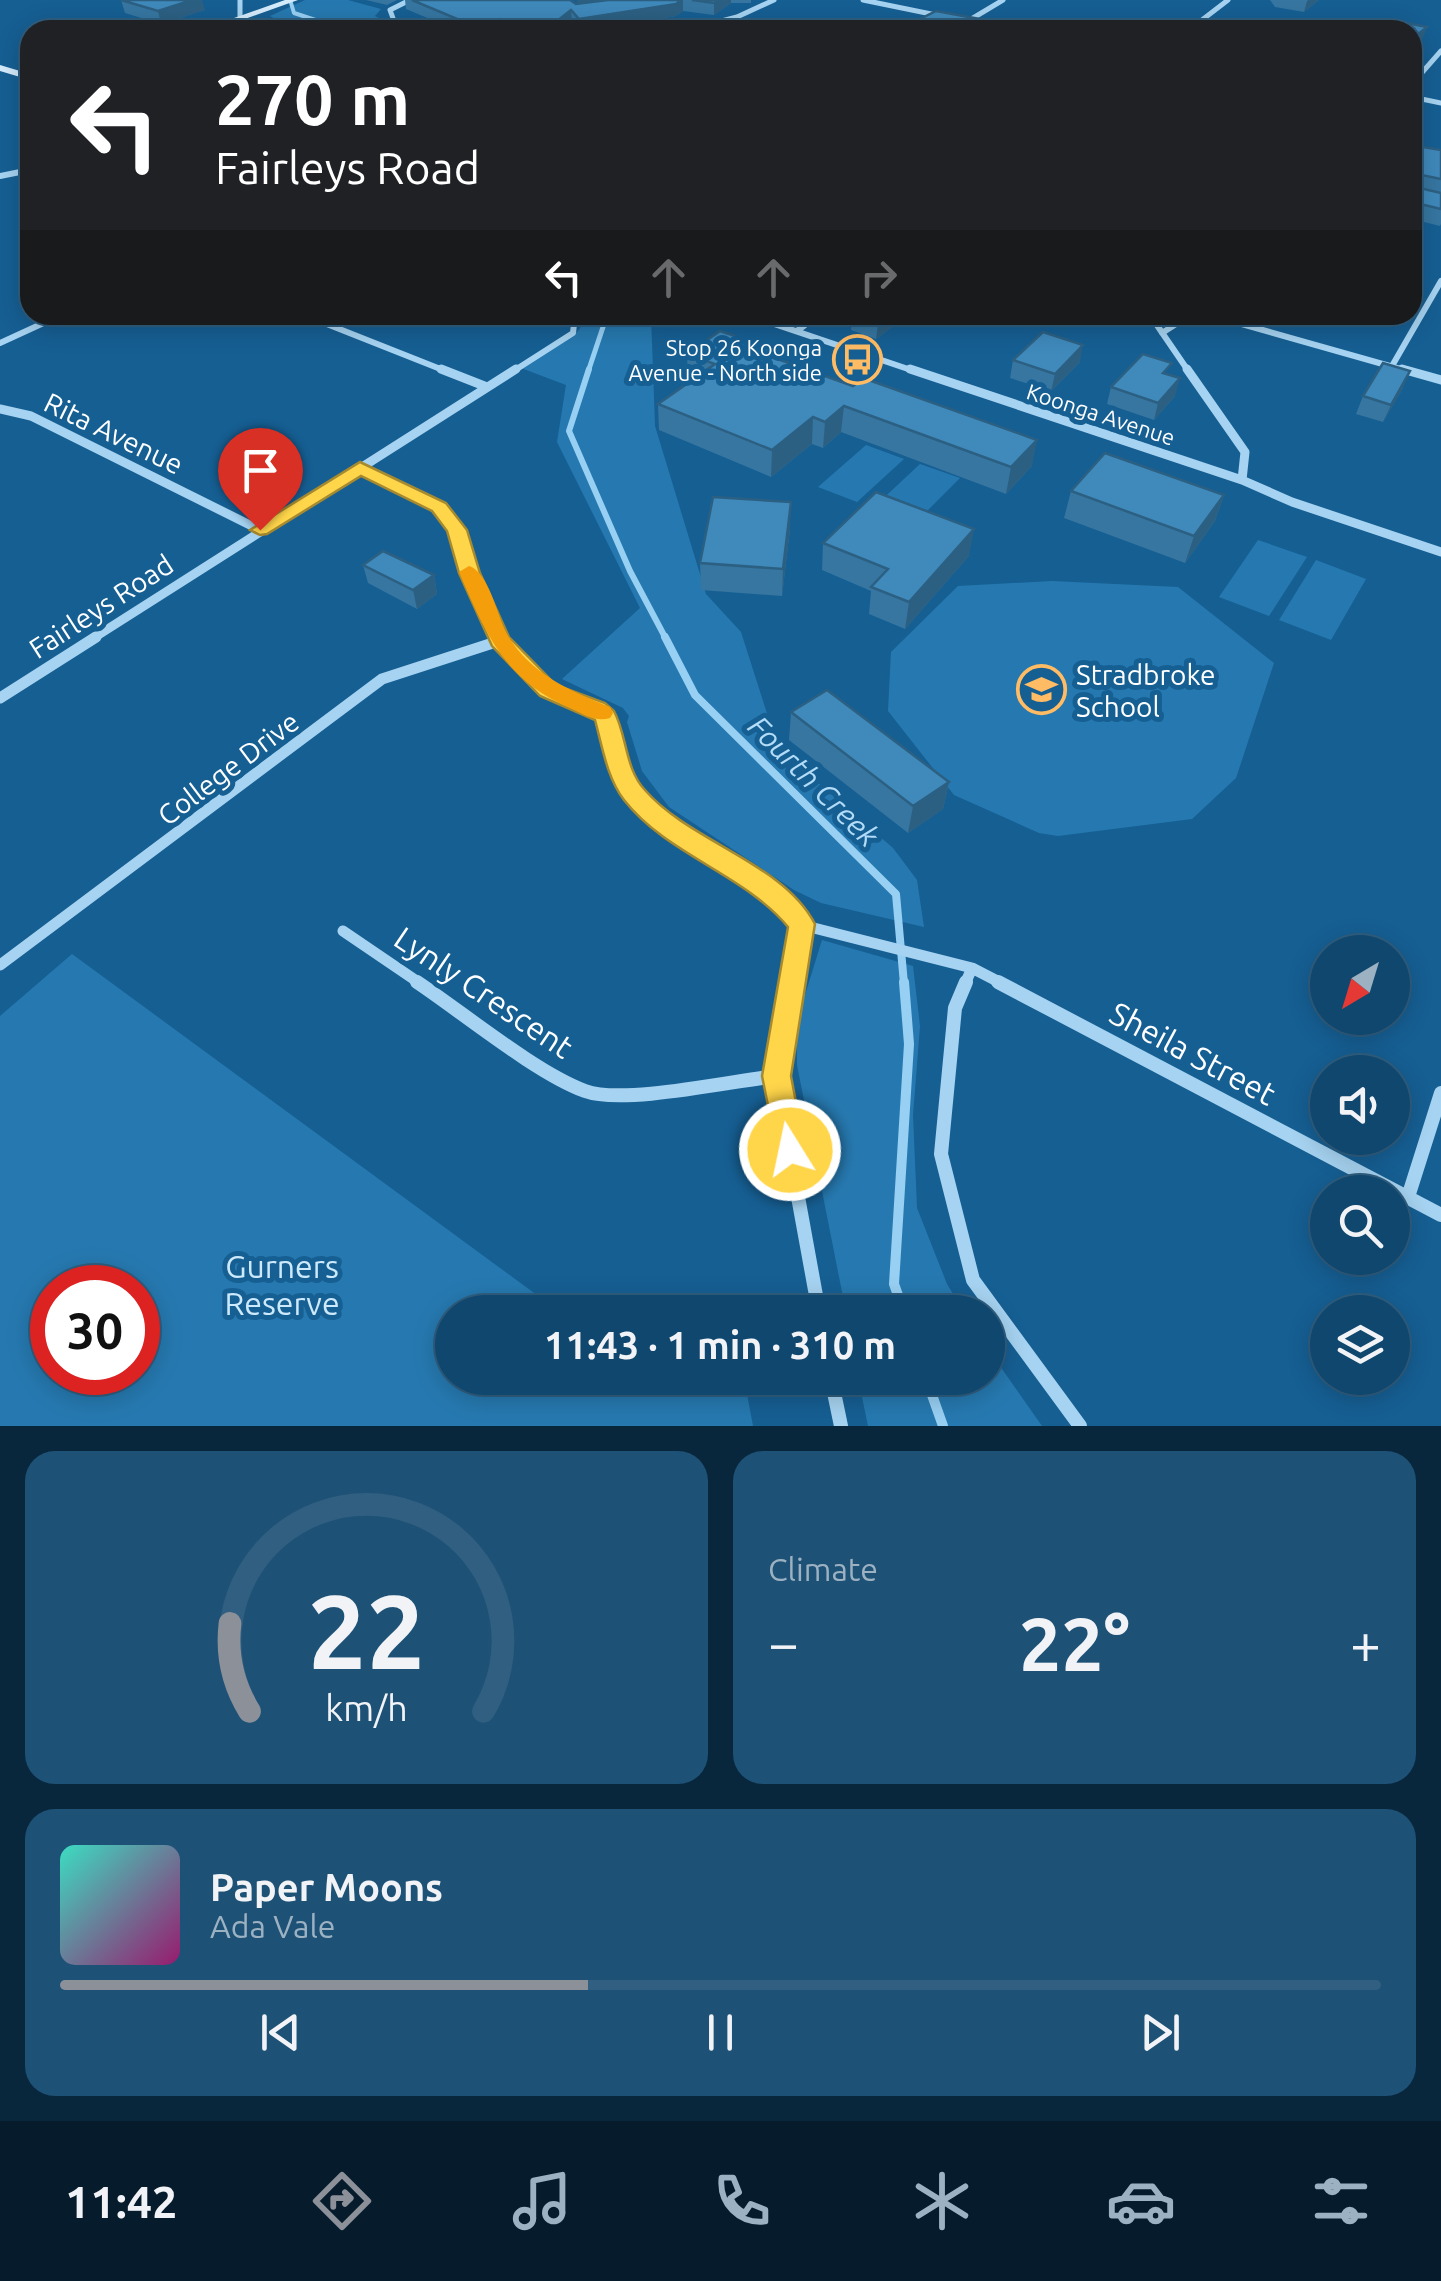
<!DOCTYPE html>
<html lang="en">
<head>
<meta charset="utf-8">
<style>
	:root { --surface:#10476e; --page:#1e5176; --text:#f1f3f6; --muted:#9cb2c2; --line:#305f81; --accent:#8c9099 }
	body { margin:0; font-family:Ubuntu,sans-serif; background:var(--page); color:var(--text); height:100vh; display:flex; flex-direction:column; font-size:38px; white-space:nowrap }
	* { box-sizing:border-box; margin:0 }
	p { font-size:32px; color:var(--muted) }
	.icon { flex:none; width:55px; height:55px; fill:none; stroke:currentColor; stroke-width:2; stroke-linecap:round; stroke-linejoin:round }
	.map { position:relative; height:1426px; overflow:hidden }
	.sheet { display:flex; flex-direction:column; gap:25px; padding:25px; background:#09273c; flex:1 }
	.sheet>* { flex:none }
	.banner { position:absolute; left:20px; top:20px; width:1402px; height:305px; border-radius:30px; box-shadow:0 5px 25px #0003,0 0 0 2px var(--line); background:#202124; color:#fff; overflow:hidden }
	.needle { width:65px; rotate:218deg }
	.buttons { position:absolute; left:1310px; top:935px; display:grid; gap:20px }
	.buttons a { display:grid; place-items:center; width:100px; height:100px; border-radius:50%; background:var(--surface); box-shadow:0 5px 25px #0003,0 0 0 2px var(--line); font-size:50px }
	.speed { position:absolute; left:30px; top:1265px; display:flex; gap:20px; font-size:50px; font-weight:700; text-align:center }
	.speed>* { display:grid; place-content:center; width:130px; height:130px; border-radius:50%; background:var(--surface); box-shadow:0 5px 25px #0003,0 0 0 2px var(--line); line-height:1 }
	.speed .limit { border:15px solid #d22; background:#fff; color:#111 }
	.pin { position:absolute; display:grid; place-items:center; width:85px; height:85px; color:#fff; margin:-102px -42px; border-radius:50% 50% 50% 0; rotate:-45deg; box-shadow:0 0 10px #0007 }
	.pin .icon { rotate:45deg }
	.me { position:absolute; width:110px; margin:-55px; rotate:350deg; stroke-linejoin:round; filter:drop-shadow(0 0 8px #0008) }
	.turn { display:flex; align-items:center; gap:35px; height:210px; padding:0 30px; font-size:45px }
	.turn .icon { width:130px; height:130px; stroke-width:2.5 }
	.turn b { display:block; font-size:70px; line-height:85px }
	.lanes { display:flex; align-items:center; height:95px; padding:0 30px; background:#0003; justify-content:center; gap:50px; direction:ltr }
	.lanes .off { opacity:.35 }
	.big { font-size:75px; font-weight:700; line-height:1.1 }
	.sheet .tile { flex:1; display:flex; flex-direction:column; justify-content:center; gap:15px; min-width:0; padding:0 35px; border-radius:30px; background:var(--page) }
	.sheet .dial { align-items:center; gap:0 }
	.dial svg { height:260px; overflow:visible; fill:none; stroke:var(--line); stroke-width:7; stroke-linecap:round; text-anchor:middle }
	.dial text { fill:var(--text); stroke:none }
	.song { display:flex; align-items:center; gap:30px }
	.cover { width:120px; height:120px; border-radius:15px; background:linear-gradient(135deg,hsl(170 70% 55%),hsl(320 70% 35%)) }
	.played { height:10px; border-radius:5px; background:linear-gradient(90deg,var(--accent) 40%,var(--line) 40%) }
	.keys { display:flex; justify-content:space-around; direction:ltr }
	.heat { display:flex; justify-content:space-between; align-items:center; font-size:55px; direction:ltr }
	.sheet .tiles { flex:1; display:grid; gap:25px; grid-template-columns:1fr 1fr }
	.tile:last-child { grid-column:span 2 }
	.trip { position:absolute; left:435px; top:1295px; width:570px; height:100px; border-radius:50px; background:var(--surface); box-shadow:0 5px 25px #0003,0 0 0 2px var(--line); font-weight:700; line-height:100px; text-align:center }
	.tab-bar { display:flex; height:160px; justify-content:space-around; align-items:center; background:#061c2c; color:var(--muted) }
	.tab-bar .icon { width:70px; height:70px }
	.tab-bar .on { color:var(--accent) }
	.tab-bar b { font-size:45px; color:var(--text) }
	.map>svg:first-child { display:block }
	.green { fill:#2679b0; fill-rule:evenodd }
	.lines { fill:none; stroke-linecap:round; stroke-linejoin:round }
	.stream-far4 { stroke:#98d0f3; stroke-width:4 }
	.stream-far3 { stroke:#98d0f3; stroke-width:5 }
	.stream-far2 { stroke:#98d0f3; stroke-width:6 }
	.stream-far1 { stroke:#98d0f3; stroke-width:8 }
	.stream { stroke:#98d0f3; stroke-width:10 }
	.minor-far4 { stroke:#a6d3f1; stroke-width:5 }
	.minor-far3 { stroke:#a6d3f1; stroke-width:6 }
	.minor-far2 { stroke:#a6d3f1; stroke-width:9 }
	.minor-far1 { stroke:#a6d3f1; stroke-width:11 }
	.minor { stroke:#a6d3f1; stroke-width:14 }
	.secondary { fill:#d4ebfb; fill-rule:evenodd }
	.wall { fill:#3676a1 }
	.shaded-wall { fill:#2c6083 }
	.building { fill:#3f89bb; stroke:#2c6083; stroke-width:2.5 }
	.route { fill:#ffd54a; stroke:#a68a30; stroke-width:2.5 }
	.slow { fill:#f59e0b }
	.labels { text-anchor:middle; dominant-baseline:central; stroke-width:10; stroke-linejoin:round; paint-order:stroke }
	.far-poi-label { font-size:22px; fill:#fff; stroke:#165f93; text-anchor:end }
	.far-street-label { font-size:22px; fill:#fff; stroke:#165f93 }
	.street-label { font-size:28px; fill:#fff; stroke:#165f93 }
	.poi-label { font-size:28px; fill:#fff; stroke:#165f93; text-anchor:start }
	.water-label { font-size:30px; font-style:italic; fill:#b2dcf7; stroke:#165f93 }
	.near-street-label { font-size:32px; fill:#fff; stroke:#165f93 }
	.near-park-label { font-size:32px; fill:#cde9fc; stroke:#165f93 }
</style>
</head>
<body>
<div class="map">
<svg width="1441" height="1426" viewBox="0 0 1441 1426">
	<rect width="100%" height="100%" fill="#165f93"/>
	<path class="green" d="M305,0h43l33,9 -6,7 25,14h-106l-24,-14z
		M590,315h61l4,111 51,168 35,38 37,116 115,100 24,32 7,47 -103,-24 -27,-13 -125,-83 -27,-36 -15,-49 2,-6 -6,-8 -61,-29 78,-71 -83,-166 9,-57 -45,-17 56,-36z
		M866,445l38,14 -47,43 -39,-15z
		M920,464l40,14 -45,45 -41,-16z
		M1258,540l49,17 -38,59 -50,-19z
		M1316,560l50,19 -35,61 -52,-20z
		M1052,581l126,6 96,76 -38,115 -44,41 -134,17 -19,-3 -85,-38 -66,-84 3,-59 67,-66z
		M822,940l91,26 7,60 -7,89 4,93 30,76 17,28h-118l-49,-247v-44z
		M72,954l488,358h-108v66h292l9,48h-753v-410zM52,1288h86v84h-86z
		M988,1349l54,77h-174l-10,-48h130z"/>
	<g class="lines">
		<path class="stream-far4" d="M291,3l3,10 52,17"/>
		<path class="stream-far3" d="M588,372l19,-57"/>
		<path class="stream-far2" d="M589,369l-20,62 61,140 36,68"/>
		<path class="stream-far1" d="M665,637l30,58 201,199 8,90"/>
		<path class="stream" d="M904,982l5,62 -15,240 10,28
			M926,1378l17,48"/>
		<path class="minor-far4" d="M240,0v18l36,12
			M410,0l-20,10 4,11 21,9
			M863,0l78,16
			M968,21l35,-21
			M982,24l32,6
			M687,30l50,-13 37,-17
			M1189,30l39,-30
			M1412,84l29,-33
			M1412,97l29,6"/>
		<path class="minor-far3" d="M0,176l30,-6
			M304,315l144,57
			M748,315l169,57
			M1150,315l39,57
			M1210,315l201,57
			M797,331l21,-16
			M1162,333l25,-16 25,-2
			M0,343l61,-28
			M1392,366l49,-85
			M512,372l61,-39 2,-18"/>
		<path class="minor-far2" d="M441,369l46,18
			M910,369l332,111 50,22 149,50
			M1187,369l58,83 -3,28
			M1402,369l39,11
			M0,409l31,7 229,114
			M360,468l87,47 51,124
			M92,639l424,-270"/>
		<path class="minor-far1" d="M497,637l51,53 49,19 9,8 12,45 14,31 23,22 125,84 22,26 170,43 31,16
			M0,698l96,-61
			M343,931l78,53
			M0,965l382,-286 117,-38
			M792,984l10,-59
			M965,984l7,-16"/>
		<path class="minor" d="M417,982c45,30 119,91 168,109 38,14 147,-10 191,-15
			M792,982l-16,94 43,236
			M966,982l-11,26 -14,146 32,126 107,146
			M998,982l443,233
			M1408,1197l33,-104
			M831,1378l10,48"/>
		<path class="secondary" d="M285,0h13l-84,30h-14z
			M0,65l30,9v6l-30,-9z"/>
	</g>
	<path class="wall" d="M121,0l84,10 -44,14 -36,-11z
		M366,0h31l-10,5z
		M405,0h165l6,4 32,-4h143v3h-20l-17,12 -31,-4 -7,5 -87,14h-11l-6,-8 -10,8h-106l-50,-21z
		M1270,0h49l-15,12 -29,-5z
		M1441,150v74l-1,2 -28,-7v-68z
		M852,315h57l-33,24 -25,-9z
		M780,351v9l252,106 -26,28 -165,-62 -18,16 -11,-4 -41,33 -112,-47 -1,-26 33,-23 -3,-2 -1,-25z
		M1013,360l67,2 -29,29 -41,-13z
		M1169,375l6,21 -21,24 -47,-16 4,-17z
		M1403,388l-20,34 -27,-8 7,-18z
		M1071,491l153,4 -9,26 -30,42 -121,-45z
		M790,529l-8,67 -81,-6 -1,-27z
		M823,543l146,13 -64,73 -36,-15 2,-23 -49,-21z
		M363,565l71,10 3,19 -20,15 -49,-26z
		M791,712l158,70 -6,27 -35,24 -119,-93z"/>
	<path class="shaded-wall" d="M192,0h10l3,10 -44,14 -3,-13z
		M577,0h27l-27,4z
		M683,0v11l-7,5 -87,14h-10v-11z
		M719,0h12v3l-17,12v-12z
		M1308,0h11l-15,12 3,-11z
		M571,10l1,12 -10,8h-9l-1,-5z
		M500,19l1,11h-31l-1,-6z
		M996,22l-1,8h-12z
		M1427,27l-5,13 -10,9v-10z
		M881,315h28l-33,24 3,-22z
		M1083,345l-3,17 -29,29 4,-17z
		M1410,371l-7,17 -20,34 8,-17z
		M1180,378l-5,18 -21,24 4,-17z
		M844,406l-3,26 -18,16 2,-26z
		M813,417l-1,27 -41,33 1,-27z
		M1037,440l-5,26 -26,28 5,-27z
		M1224,495l-9,26 -30,42 9,-27z
		M791,502l-1,27 -8,67 1,-27z
		M974,529l-5,27 -64,73 4,-27z
		M434,575l3,19 -20,15 -4,-19z
		M949,782l-6,27 -35,24 5,-27z"/>
	<path class="building" d="M121,0h71l-34,11z
		M412,0h158l6,4 32,-4h73l-5,4 -97,15 -8,-9 -19,15 -52,-6 -31,5z
		M692,0h27l-5,3z
		M936,11l60,11 -13,8h-85z
		M1386,19l41,8 -15,12v-9h-38z
		M865,26l20,4h-27z
		M1417,146l24,4v29l-24,-5 -5,4v-27z
		M1412,182l3,5 26,6v16l-29,-7z
		M720,331l60,20 -8,6 81,29 10,-8 174,62 -26,27 -167,-61 -19,16 -12,-5 -41,33 -114,-46 57,-40 -28,-10z
		M1043,332l40,13 -28,29 -42,-14z
		M1143,354l29,9 -9,10 17,5 -22,25 -47,-16z
		M1383,363l27,8 -19,34 -28,-9z
		M1105,453l119,42 -30,41 -123,-45z
		M876,492l98,37 -65,73 -38,-15 17,-18 -65,-26z
		M713,497l78,5 -8,67 -83,-6z
		M383,551l51,24 -21,15 -50,-25z
		M827,690l122,92 -36,24 -122,-94z"/>
	<path class="route" d="M360,462l86,41 21,27 13,43 29,64 47,48 49,18 9,8c13,24 11,58 31,79 45,52 139,73 170,134l-24,152 14,74 -5,10 -10,5 -11,-5 -17,-84 26,-149c-44,-53 -121,-72 -164,-127 -17,-22 -22,-54 -29,-80l-55,-24 -48,-50 -33,-73 -12,-42 -15,-20 -71,-35 -94,58 -7,1 -10,-5z"/>
	<path class="slow" d="M469,566c20,6 28,50 38,68 22,39 63,57 103,73l3,6 -3,5c-14,4 -26,-3 -38,-9 -67,-28 -86,-74 -113,-137z"/>
	<defs>
		<symbol id="bus-ring" viewBox="-11 -11 22 22"><circle r="9.5" fill="#165f93" stroke="#ffbc65" stroke-width="1.5"/><path d="M-5-6H5V4H4V6H2V4H-2V6H-4V4H-5ZM-3.5-4V0h7V-4ZM-3.5 1.2v1.5H-2V1.2ZM2 1.2v1.5H3.5V1.2Z" fill="#ffbc65"/></symbol>
		<symbol id="school-ring" viewBox="-11 -11 22 22"><circle r="9.5" fill="#165f93" stroke="#ffbc65" stroke-width="1.5"/><path d="M0-5L7-2L0 1L-7-2ZM-4 1L0 2.5L4 1V4Q0 6-4 4Z" fill="#ffbc65"/></symbol>
	</defs>
	<g fill-rule="evenodd">
		<use href="#bus-ring" x="830" y="332" width="55" height="55"/>
		<use href="#school-ring" x="1014" y="662" width="55" height="55"/>
	</g>
	<g class="labels">
		<g class="far-poi-label">
			<text x="822" y="347">Stop 26 Koonga<tspan x="822" dy="25">Avenue - North side</tspan></text>
		</g>
		<g class="far-street-label">
			<text transform="translate(1101 414) rotate(18)">Koonga Avenue</text>
		</g>
		<g class="street-label">
			<text transform="translate(114 433) rotate(26)">Rita Avenue</text>
			<text transform="translate(101 606) rotate(-33)">Fairleys Road</text>
			<text transform="translate(228 768) rotate(-37)">College Drive</text>
		</g>
		<g class="poi-label">
			<text x="1076" y="674">Stradbroke<tspan x="1076" dy="32">School</tspan></text>
		</g>
		<g class="water-label">
			<text transform="translate(814 781) rotate(45)">Fourth Creek</text>
		</g>
		<g class="near-street-label">
			<text transform="translate(484 992) rotate(34)">Lynly Crescent</text>
			<text transform="translate(1193 1053) rotate(28)">Sheila Street</text>
		</g>
		<g class="near-park-label">
			<text x="282" y="1266">Gurners<tspan x="282" dy="37">Reserve</tspan></text>
		</g>
	</g>
</svg>
<div class="buttons">
<a><svg class="needle" viewBox="-14 -14 28 28"><path d="M0-13l5 13h-10z" fill="#e53935"/><path d="M0 13l5-13h-10z" fill="#9cb2c2"/></svg></a>
<a><svg class="icon" aria-label="sound" viewBox="0 0 24 24"><path d="M4 9h4l5-4v14l-5-4H4zM17 9q2 3 0 6"/></svg></a>
<a><svg class="icon" aria-label="search" viewBox="0 0 24 24"><circle cx="10" cy="10" r="6"/><path d="M15 15l6 6"/></svg></a>
<a><svg class="icon" aria-label="layers" viewBox="0 0 24 24"><path d="M12 4l9 5-9 5-9-5zM3 14l9 5 9-5"/></svg></a>
</div>
<div class="speed"><div class="limit">30</div></div>
<div class="pin" style="left:260px;top:530px;background:#d93025"><svg class="icon" aria-label="arrive" viewBox="0 0 24 24"><path d="M6 21V4h12l-3 4 3 4H6"/></svg></div>
<svg class="me" style="left:790px;top:1150px" viewBox="-20 -20 40 40"><circle r="17" fill="#ffd54a" stroke="#fff" stroke-width="3"/><path d="M0-11L8 9 0 5-8 9z" fill="#fff"/></svg>
<div class="trip">11:43 · 1 min · 310 m</div>
<div class="banner">
<div class="turn"><svg class="icon" aria-label="left" viewBox="0 0 24 24"><path d="M17 20v-9H6M10 6l-5 5 5 5"/></svg><div><b>270 m</b>Fairleys Road</div></div>
<div class="lanes"><svg class="icon" aria-label="left" viewBox="0 0 24 24"><path d="M17 20v-9H6M10 6l-5 5 5 5"/></svg><svg class="icon off" aria-label="ahead" viewBox="0 0 24 24"><path d="M12 20V5M6 11l6-6 6 6"/></svg><svg class="icon off" aria-label="ahead" viewBox="0 0 24 24"><path d="M12 20V5M6 11l6-6 6 6"/></svg><svg class="icon off" aria-label="right" viewBox="0 0 24 24"><path d="M7 20v-9h11M14 6l5 5-5 5"/></svg></div>
</div>
</div>
<section class="sheet">
<div class="tiles">
<div class="tile dial"><svg viewBox="0 0 100 80">
<path d="M14 69A42 42 0 1 1 86 69"/>
<path d="M14 69A42 42 0 0 1 8 42" stroke="#8c9099"/>
<text x="50" y="56" font-size="32" font-weight="700">22</text>
<text x="50" y="72" font-size="11">km/h</text>
</svg></div>
<div class="tile"><p>Climate</p>
<div class="heat"><a>−</a><b class="big">22°</b><a>+</a></div>
</div>
<div class="tile">
<div class="song"><i class="cover"></i><div><b>Paper Moons</b><p>Ada Vale</p></div></div>
<div class="played"></div>
<div class="keys"><svg class="icon" aria-label="previous" viewBox="0 0 24 24"><path d="M18 5L8 12l10 7zM5 5v14"/></svg><svg class="icon" aria-label="pause" viewBox="0 0 24 24"><path d="M8 5v14M16 5v14"/></svg><svg class="icon" aria-label="next" viewBox="0 0 24 24"><path d="M6 5l10 7-10 7zM19 5v14"/></svg></div>
</div>
</div>
</section>
<nav class="tab-bar">
<b>11:42</b>
<svg class="icon on" aria-label="directions" viewBox="0 0 24 24"><path d="M12 3l9 9-9 9-9-9zM9 14v-3h6M13 9l2 2-2 2"/></svg>
<svg class="icon" aria-label="music" viewBox="0 0 24 24"><path d="M9 18V5l10-2v13"/><circle cx="6" cy="18" r="3"/><circle cx="16" cy="16" r="3"/></svg>
<svg class="icon" aria-label="phone" viewBox="0 0 24 24"><path d="M5 4h4l2 5-3 2q2 4 5 5l2-3 5 2v4C11 20 4 13 5 4z"/></svg>
<svg class="icon" aria-label="climate" viewBox="0 0 24 24"><path d="M12 3v18M4 7l16 10M4 17L20 7"/></svg>
<svg class="icon" aria-label="car" viewBox="0 0 24 24"><path d="M5 17H2v-5l4-1 3-4h7l3 4 3 1v5h-3M9 17h6M6 11h13"/><circle cx="7" cy="17" r="2"/><circle cx="17" cy="17" r="2"/></svg>
<svg class="icon" aria-label="filters" viewBox="0 0 24 24"><path d="M4 7h16M4 17h16"/><circle cx="9" cy="7" r="2"/><circle cx="15" cy="17" r="2"/></svg>
</nav>
</body>
</html>
